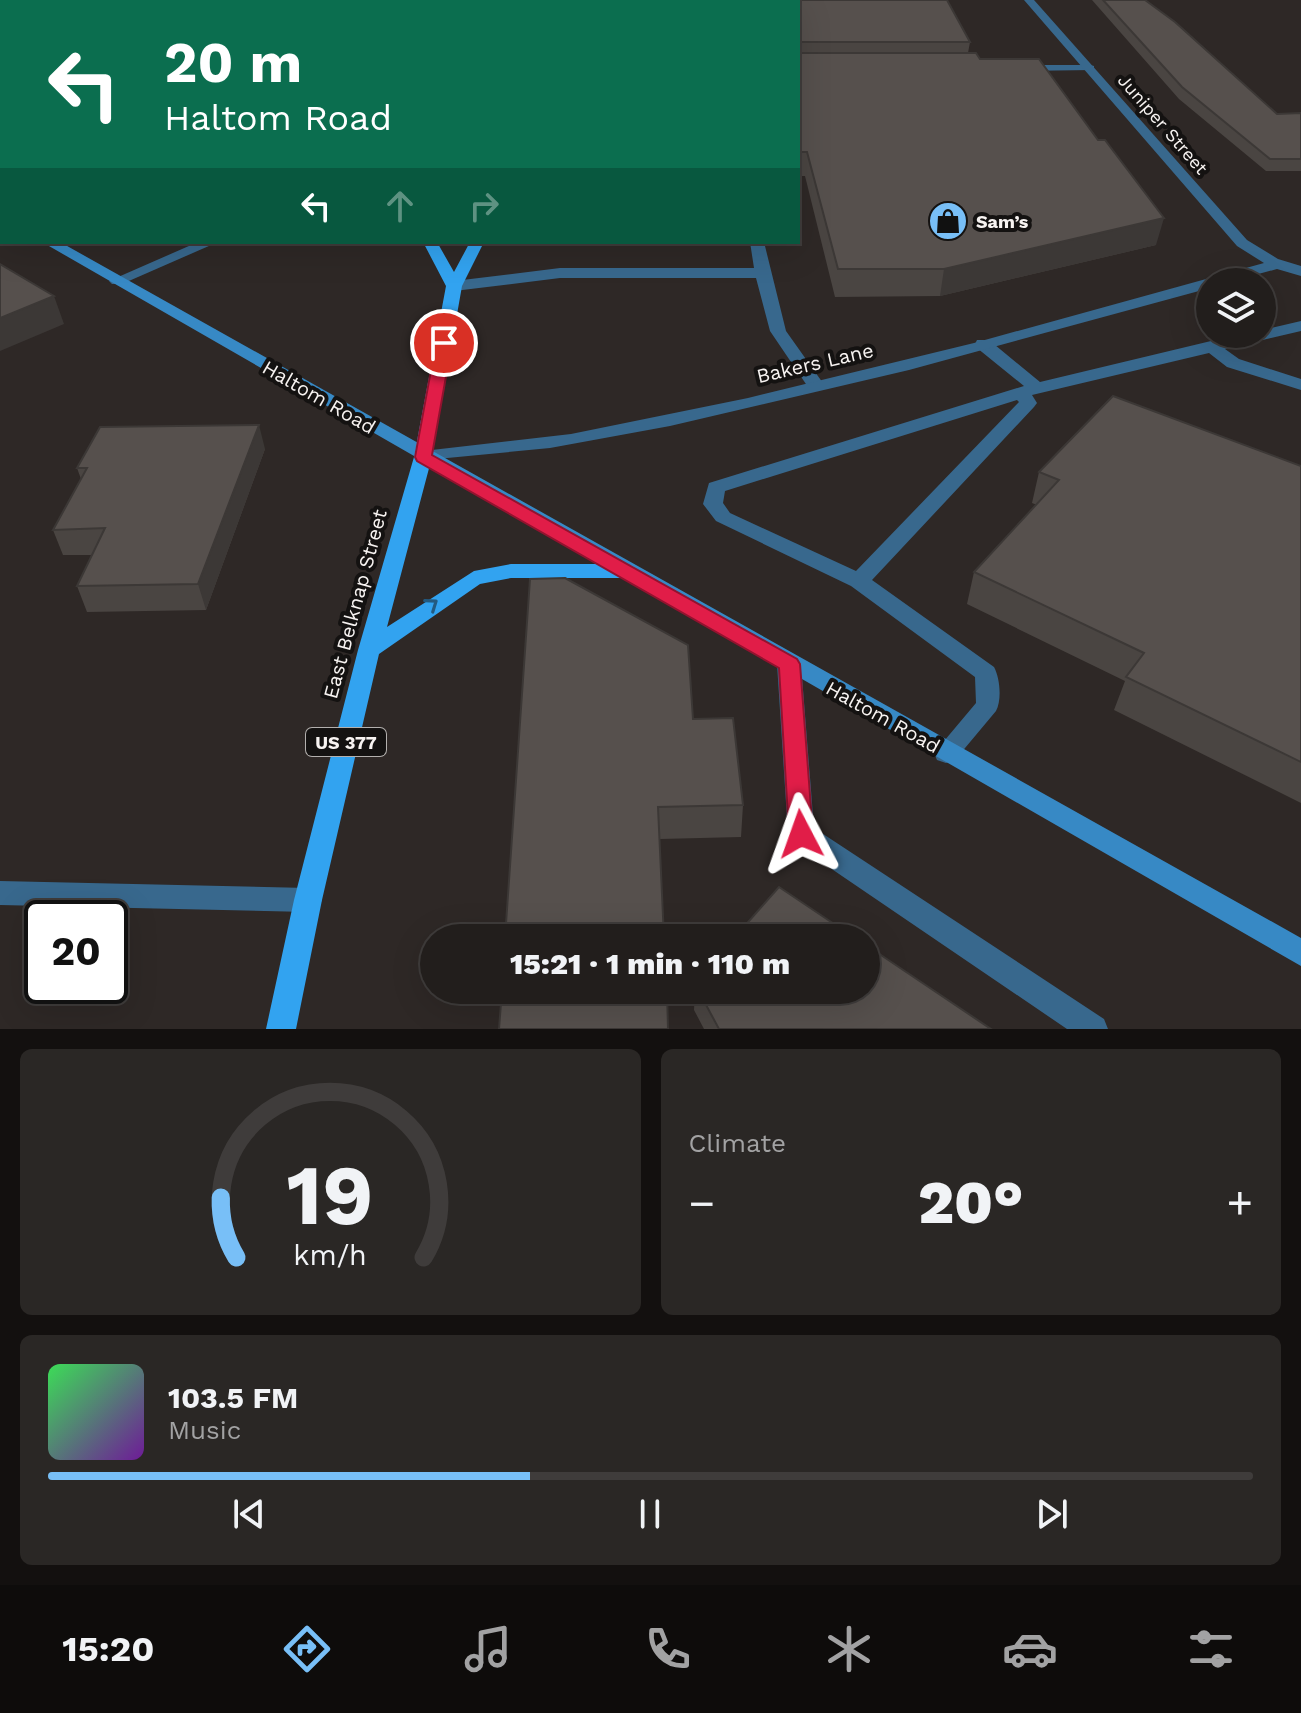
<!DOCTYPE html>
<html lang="en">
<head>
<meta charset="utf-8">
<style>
	:root { --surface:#221e1c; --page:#2a2725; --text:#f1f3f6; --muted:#a2a2a3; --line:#3f3c3b; --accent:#78bff7 }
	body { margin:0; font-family:"Work Sans",sans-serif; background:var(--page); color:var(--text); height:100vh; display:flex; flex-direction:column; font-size:30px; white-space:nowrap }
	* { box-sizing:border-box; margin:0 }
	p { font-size:26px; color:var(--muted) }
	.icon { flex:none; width:44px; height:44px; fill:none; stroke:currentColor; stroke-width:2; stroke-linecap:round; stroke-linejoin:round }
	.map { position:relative; height:1029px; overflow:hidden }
	.drawer { display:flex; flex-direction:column; gap:20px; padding:20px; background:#13100f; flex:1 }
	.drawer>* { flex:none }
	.banner { position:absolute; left:0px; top:0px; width:800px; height:244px; box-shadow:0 8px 32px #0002,0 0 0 2px var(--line); background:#0b6e4f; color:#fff; overflow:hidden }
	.controls { position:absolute; left:1196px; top:268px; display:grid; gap:16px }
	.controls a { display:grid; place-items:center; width:80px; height:80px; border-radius:50%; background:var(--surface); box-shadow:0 8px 32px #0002,0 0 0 2px var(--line); font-size:40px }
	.speed { position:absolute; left:24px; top:900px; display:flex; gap:16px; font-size:40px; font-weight:700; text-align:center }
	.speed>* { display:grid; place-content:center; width:104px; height:104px; border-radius:50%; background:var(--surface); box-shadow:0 8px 32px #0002,0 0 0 2px var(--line); line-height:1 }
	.speed .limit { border:4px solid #111; border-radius:12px; background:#fff; color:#111 }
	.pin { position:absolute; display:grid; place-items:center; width:68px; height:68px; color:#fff; margin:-34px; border:4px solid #fff; border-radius:50%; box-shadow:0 2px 8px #0007 }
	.me { position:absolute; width:88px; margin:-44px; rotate:356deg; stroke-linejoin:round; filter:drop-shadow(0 0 6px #0008) }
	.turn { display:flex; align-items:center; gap:28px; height:168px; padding:0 32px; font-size:36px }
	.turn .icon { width:104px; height:104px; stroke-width:2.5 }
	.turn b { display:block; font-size:56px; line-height:68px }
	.lanes { display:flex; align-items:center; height:76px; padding:0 32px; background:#0003; justify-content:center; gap:40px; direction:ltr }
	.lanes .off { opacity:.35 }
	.big { font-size:60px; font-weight:800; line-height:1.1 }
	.drawer .widget { flex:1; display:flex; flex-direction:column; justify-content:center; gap:12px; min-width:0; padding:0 28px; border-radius:12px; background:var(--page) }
	.drawer .dial { align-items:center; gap:0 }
	.dial svg { height:208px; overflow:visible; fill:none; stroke:var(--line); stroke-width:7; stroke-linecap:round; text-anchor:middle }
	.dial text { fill:var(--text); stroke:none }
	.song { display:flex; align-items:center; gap:24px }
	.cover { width:96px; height:96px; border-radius:12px; background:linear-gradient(135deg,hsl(130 70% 55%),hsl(280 70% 35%)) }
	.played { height:8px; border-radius:4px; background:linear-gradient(90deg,var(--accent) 40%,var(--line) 40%) }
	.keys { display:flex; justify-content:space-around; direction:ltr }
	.heat { display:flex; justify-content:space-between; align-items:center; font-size:44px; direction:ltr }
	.drawer .tiles { flex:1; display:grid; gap:20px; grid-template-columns:1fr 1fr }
	.widget:last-child { grid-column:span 2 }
	.trip { position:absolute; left:420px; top:924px; width:460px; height:80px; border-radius:40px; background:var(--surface); box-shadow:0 8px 32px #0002,0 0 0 2px var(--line); font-weight:800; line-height:80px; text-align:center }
	.tab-bar { display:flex; height:128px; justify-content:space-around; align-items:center; background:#0e0c0b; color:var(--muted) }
	.tab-bar .icon { width:56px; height:56px }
	.tab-bar .on { color:var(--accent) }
	.tab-bar b { font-size:36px; color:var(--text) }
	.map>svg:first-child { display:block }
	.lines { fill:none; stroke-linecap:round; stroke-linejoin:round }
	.service { fill:#38688d; fill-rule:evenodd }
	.minor { fill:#38688d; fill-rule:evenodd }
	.secondary { fill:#3789c5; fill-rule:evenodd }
	.primary { fill:#32a3f0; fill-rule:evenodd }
	.wall { fill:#4a4542 }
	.shaded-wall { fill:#3c3836 }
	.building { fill:#56504d; stroke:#3c3836; stroke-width:2 }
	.oneway { stroke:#235a80 }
	.route { fill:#e11d48; stroke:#92132f; stroke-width:2 }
	.labels { text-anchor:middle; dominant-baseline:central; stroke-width:8; stroke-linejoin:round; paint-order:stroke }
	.far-street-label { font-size:18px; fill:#f7f3f1; stroke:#141211 }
	.far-poi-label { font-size:18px; font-weight:bold; fill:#f7f3f1; stroke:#141211; text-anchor:start }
	.shield { fill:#141211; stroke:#b3b0ae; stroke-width:2 }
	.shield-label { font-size:18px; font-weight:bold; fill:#f7f3f1 }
	.street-label { font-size:20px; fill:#f7f3f1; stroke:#141211 }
</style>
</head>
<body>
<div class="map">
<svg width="1301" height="1029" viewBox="0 0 1301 1029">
	<rect width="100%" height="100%" fill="#2e2826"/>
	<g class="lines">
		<path class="service" d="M130,0h10v2h-10z
			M589,0h10v2h-10z
			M730,0h10l1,2h-10z
			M1090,65l4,1v4l-76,1 -6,-3 6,-3z
			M0,190h2l-2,9z
			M198,242h20l-96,42h-10l-3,-3z
			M750,242h14l22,89 39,55 -3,4h-12l-40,-59 -14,-53h-196l-106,13 -8,-5 8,-5 106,-13h194z
			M1301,321v10l-76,18 14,10 62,20v11l-74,-23 -18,-14 -177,42 5,8 -3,4 -162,173 122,87c6,11 8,33 2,44l-41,49 -9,3 -9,-3 -3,-7 42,-50 -1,-26 -124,-91 -135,-65 -13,-17 6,-21 315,-97 -47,-38 -2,-4 2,-4h12l51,42 171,-41 51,-7v-4zM1017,400l2,2 -163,169 -126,-58 -7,-10 2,-12z
			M789,656l8,2 4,6 13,164 290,191 4,10h-41l-275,-187 -4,-8 -11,-170 4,-6z"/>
		<path class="minor" d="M1024,0h10l213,240 31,19 23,7v10l-24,-7 -48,13h-19v6l-301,82 -239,56 -120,22 -134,13 -2,-4 9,-6 148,-17 177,-36 226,-55 290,-80 -27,-17z
			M0,881l308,7 10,3 4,9 -4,9 -10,3 -308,-7z"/>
		<path class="secondary" d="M0,210h2v9h-2z
			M42,242h18l1241,696v28z"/>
		<path class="primary" d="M469,0h10v2h-10z
			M523,0h10v2h-10z
			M0,133h2v8h-2z
			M423,242h14l17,30 16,-30h14l-22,44 -30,171 -45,170 87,-56 37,-7h115l7,2 4,5 -4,5 -7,2h-115l-31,6 -101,70 -57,246 -26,129h-30l28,-129 64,-250 56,-193 32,-171z"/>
	</g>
	<path class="wall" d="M766,0h181l23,42 -2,11 12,6 176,186 -216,51 -105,1 -30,-121h-7v-174h-31z
		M1092,0h53l132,114 24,-1v58h-35l-87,-72z
		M265,449l-59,161 -119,2 -10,-26 15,-31h-29l-10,-25 28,-51 -4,-11z
		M1301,466v337l-187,-93 11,-29 -158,-77 7,-32 63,-67 -5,-2 7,-31z
		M693,719l50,86 -2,32 -81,2 -155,99z
		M695,990h171l125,39h-287l-10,-19z"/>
	<path class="shaded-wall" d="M2,83v21h-2v-20z
		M1164,218l-8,27 -216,51 4,-27z
		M54,296l10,28 -64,27v-33z
		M259,425l6,24 -59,161 -8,-26z"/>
	<path class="building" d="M771,0h176l23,42h-170l-2,9v-49h-26z
		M1103,0h42l30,22 102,92 24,-1v46h-31l-88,-72z
		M0,53l2,1v29l-2,1z
		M798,53h178l4,6h59l59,81h7l59,78 -220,51h-106l-31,-117h-9z
		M0,264l54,32 -54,22z
		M1113,396l188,70v296l-175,-85 18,-24 -170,-81 85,-92 -20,-8z
		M259,425l-61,159 -121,2 28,-58 -52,2 34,-62h-10l23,-41z
		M565,578l123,67 5,74 40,-1 10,87 -85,2 6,131h-159l25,-359z
		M779,887l76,51h-121z
		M866,945l125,84h-272l-21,-39h168z
		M502,990h165l1,39h-169z"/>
	<defs><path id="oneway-chevron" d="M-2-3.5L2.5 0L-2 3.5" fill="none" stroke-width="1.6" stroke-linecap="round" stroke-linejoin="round" transform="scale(2)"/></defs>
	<use class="oneway" href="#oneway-chevron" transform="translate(432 604) rotate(-35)"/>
	<path class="route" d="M444,338l8,5 -20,112 365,204 3,5 13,170 -4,7 -8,3 -9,-3 -3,-7 -10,-166 -362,-207 -2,-4 21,-114z"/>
	<defs>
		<symbol id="shop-disc" viewBox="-11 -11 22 22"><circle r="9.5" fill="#78bff7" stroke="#141211"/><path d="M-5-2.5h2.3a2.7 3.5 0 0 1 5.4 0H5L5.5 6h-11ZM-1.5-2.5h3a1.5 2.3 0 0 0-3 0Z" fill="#111"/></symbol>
	</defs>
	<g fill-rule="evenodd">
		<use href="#shop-disc" x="926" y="199" width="44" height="44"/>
	</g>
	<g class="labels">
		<g class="far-street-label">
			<text transform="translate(1163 124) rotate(49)">Juniper Street</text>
		</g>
		<g class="far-poi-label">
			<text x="976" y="221">Sam’s</text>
		</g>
		<rect class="shield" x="306" y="728" width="80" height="28" rx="6"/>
		<g class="shield-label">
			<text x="346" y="742">US 377</text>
		</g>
		<g class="street-label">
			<text transform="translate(815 363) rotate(-13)">Bakers Lane</text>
			<text transform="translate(319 397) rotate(30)">Haltom Road</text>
			<text transform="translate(355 604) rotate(-75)">East Belknap Street</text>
			<text transform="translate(883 717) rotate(29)">Haltom Road</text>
		</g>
	</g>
</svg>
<div class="controls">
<a><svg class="icon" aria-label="layers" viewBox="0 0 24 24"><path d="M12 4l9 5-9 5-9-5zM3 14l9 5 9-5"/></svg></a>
</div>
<div class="speed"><div class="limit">20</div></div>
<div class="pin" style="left:444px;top:343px;background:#d93025"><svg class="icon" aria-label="arrive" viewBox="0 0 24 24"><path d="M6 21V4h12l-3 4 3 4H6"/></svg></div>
<svg class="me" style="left:801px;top:834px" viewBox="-20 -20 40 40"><path d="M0-17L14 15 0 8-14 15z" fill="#e11d48" stroke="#fff" stroke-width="4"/></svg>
<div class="trip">15:21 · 1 min · 110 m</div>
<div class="banner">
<div class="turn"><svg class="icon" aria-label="left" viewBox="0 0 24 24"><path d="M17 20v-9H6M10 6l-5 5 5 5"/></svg><div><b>20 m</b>Haltom Road</div></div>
<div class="lanes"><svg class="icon" aria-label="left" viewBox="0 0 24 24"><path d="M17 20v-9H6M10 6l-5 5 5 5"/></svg><svg class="icon off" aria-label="ahead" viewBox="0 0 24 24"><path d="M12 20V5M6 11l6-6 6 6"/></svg><svg class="icon off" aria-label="right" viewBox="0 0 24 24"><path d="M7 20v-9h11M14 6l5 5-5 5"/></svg></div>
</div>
</div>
<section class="drawer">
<div class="tiles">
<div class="widget dial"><svg viewBox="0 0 100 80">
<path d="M14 69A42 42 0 1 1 86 69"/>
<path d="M14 69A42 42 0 0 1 8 46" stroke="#78bff7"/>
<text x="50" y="56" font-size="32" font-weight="700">19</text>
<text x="50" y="72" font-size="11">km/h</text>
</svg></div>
<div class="widget"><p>Climate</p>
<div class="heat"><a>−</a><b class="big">20°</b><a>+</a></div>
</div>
<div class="widget">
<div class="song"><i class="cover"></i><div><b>103.5 FM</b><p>Music</p></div></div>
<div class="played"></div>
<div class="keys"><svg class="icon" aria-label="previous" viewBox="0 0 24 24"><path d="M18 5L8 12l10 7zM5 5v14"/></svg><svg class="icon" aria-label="pause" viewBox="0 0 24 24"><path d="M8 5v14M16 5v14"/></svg><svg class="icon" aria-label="next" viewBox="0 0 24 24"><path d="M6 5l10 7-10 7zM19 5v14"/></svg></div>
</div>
</div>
</section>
<nav class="tab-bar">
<b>15:20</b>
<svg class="icon on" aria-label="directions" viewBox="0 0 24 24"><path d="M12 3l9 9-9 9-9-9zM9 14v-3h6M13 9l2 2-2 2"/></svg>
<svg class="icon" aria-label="music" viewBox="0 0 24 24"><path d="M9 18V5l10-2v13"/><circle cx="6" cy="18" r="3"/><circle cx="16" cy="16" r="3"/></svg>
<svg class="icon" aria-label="phone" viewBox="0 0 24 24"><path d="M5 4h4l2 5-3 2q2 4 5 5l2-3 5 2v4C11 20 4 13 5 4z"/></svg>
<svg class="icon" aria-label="climate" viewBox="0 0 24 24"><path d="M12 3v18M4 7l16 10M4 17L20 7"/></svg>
<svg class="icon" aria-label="car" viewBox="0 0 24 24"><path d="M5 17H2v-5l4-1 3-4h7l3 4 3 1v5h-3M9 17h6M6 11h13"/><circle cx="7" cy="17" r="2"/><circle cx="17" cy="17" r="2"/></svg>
<svg class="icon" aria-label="filters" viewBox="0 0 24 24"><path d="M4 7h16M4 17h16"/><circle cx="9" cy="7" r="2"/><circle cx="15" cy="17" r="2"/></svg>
</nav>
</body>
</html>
